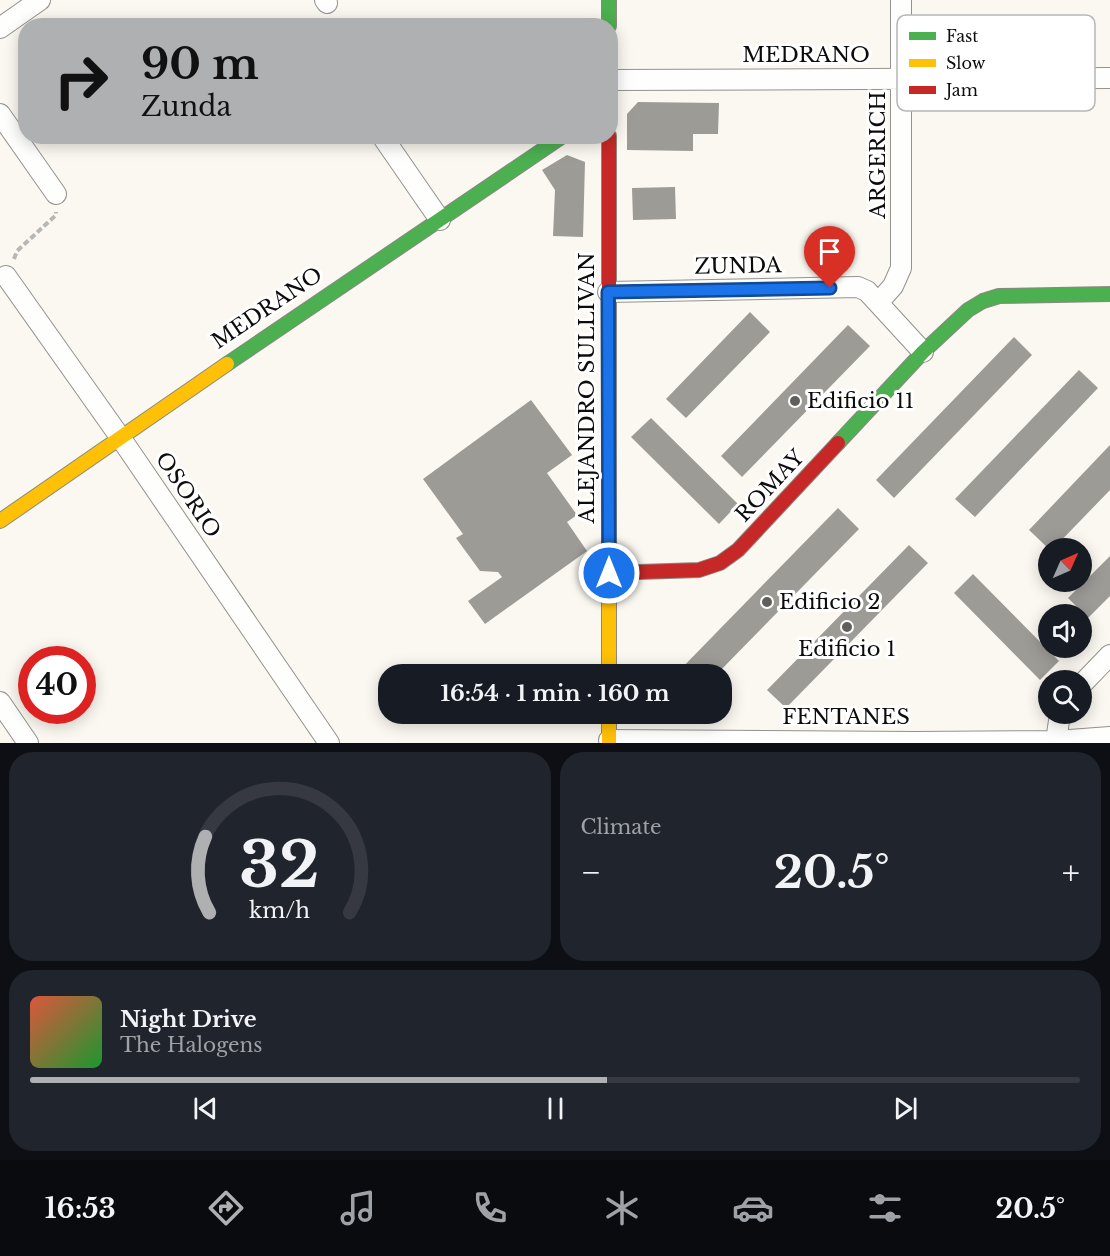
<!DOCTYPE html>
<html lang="en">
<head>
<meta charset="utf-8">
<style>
	:root { --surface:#171b24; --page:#20242c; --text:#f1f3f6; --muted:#9ea1a6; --line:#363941; --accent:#afb0b1 }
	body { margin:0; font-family:"Libre Baskerville",serif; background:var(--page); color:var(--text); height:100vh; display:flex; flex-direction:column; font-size:22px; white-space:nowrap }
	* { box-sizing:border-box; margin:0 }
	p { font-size:20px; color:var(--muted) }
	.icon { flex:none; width:33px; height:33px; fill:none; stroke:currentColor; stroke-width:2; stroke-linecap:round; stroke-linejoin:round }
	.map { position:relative; height:743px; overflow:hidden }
	.side { display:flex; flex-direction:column; gap:9px; padding:9px; background:#0d0f14; flex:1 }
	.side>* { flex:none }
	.hud { position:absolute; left:18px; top:18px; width:600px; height:126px; border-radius:24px; box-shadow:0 3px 15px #0003; background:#afb0b1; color:#111; overflow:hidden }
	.needle { width:39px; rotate:45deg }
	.tools { position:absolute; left:1038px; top:538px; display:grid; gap:12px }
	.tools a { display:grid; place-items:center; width:54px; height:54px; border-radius:50%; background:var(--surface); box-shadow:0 3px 15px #0003; font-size:30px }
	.speed { position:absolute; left:18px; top:646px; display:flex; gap:12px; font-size:30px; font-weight:700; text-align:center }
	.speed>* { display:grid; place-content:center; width:78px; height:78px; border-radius:50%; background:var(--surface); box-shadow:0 3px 15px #0003; line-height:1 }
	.speed .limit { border:9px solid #d22; background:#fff; color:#111 }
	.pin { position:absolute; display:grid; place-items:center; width:51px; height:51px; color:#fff; margin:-62px -26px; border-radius:50% 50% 50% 0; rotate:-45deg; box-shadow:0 0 6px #0007 }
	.pin .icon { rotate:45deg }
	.me { position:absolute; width:66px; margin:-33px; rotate:0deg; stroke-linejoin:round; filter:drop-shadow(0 0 4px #0008) }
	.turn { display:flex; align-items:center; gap:21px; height:126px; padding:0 24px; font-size:27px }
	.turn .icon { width:78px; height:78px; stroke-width:2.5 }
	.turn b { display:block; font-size:42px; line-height:51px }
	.big { font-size:45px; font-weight:700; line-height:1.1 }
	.side .tile { flex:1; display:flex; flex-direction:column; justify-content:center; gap:9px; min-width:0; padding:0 21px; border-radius:24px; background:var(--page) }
	.side .dial { align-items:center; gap:0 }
	.dial svg { height:156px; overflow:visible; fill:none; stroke:var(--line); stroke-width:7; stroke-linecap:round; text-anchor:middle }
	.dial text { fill:var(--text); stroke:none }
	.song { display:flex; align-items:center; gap:18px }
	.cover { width:72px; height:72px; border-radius:9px; background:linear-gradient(135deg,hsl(10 70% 55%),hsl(130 70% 35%)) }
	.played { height:6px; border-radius:3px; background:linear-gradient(90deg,var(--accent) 55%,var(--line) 55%) }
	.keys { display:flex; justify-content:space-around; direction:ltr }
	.heat { display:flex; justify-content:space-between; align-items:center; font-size:33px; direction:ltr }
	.side .tiles { flex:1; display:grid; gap:9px; grid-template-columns:1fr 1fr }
	.tile:last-child { grid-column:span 2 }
	.trip { position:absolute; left:378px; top:664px; width:354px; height:60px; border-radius:24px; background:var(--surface); box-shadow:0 3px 15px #0003; font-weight:700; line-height:60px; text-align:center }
	.tabs { display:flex; height:96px; justify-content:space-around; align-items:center; background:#090b0e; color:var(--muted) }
	.tabs .icon { width:42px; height:42px }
	.tabs .current { color:var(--accent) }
	.tabs b { font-size:27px; color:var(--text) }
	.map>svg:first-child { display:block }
	.building { fill:#9d9b96 }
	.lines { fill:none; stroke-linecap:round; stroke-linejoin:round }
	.street-casing { stroke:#93928f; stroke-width:22 }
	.fast-casing { stroke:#8a8985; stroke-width:16 }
	.slow-casing { stroke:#8a8985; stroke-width:16 }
	.jam-casing { stroke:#8a8985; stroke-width:16 }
	.path { stroke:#b7b7b5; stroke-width:4; stroke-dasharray:6 3; stroke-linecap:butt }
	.street { stroke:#fefefd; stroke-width:20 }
	.fast { stroke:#4caf50; stroke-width:14 }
	.slow { stroke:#ffc107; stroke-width:14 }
	.jam { stroke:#c62828; stroke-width:14 }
	.route-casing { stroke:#114b97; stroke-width:15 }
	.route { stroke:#1a73e8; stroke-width:10 }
	.poi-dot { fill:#5f5f5c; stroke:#fff; stroke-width:2 }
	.labels { text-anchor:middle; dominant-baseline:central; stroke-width:6; stroke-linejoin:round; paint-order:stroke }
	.street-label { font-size:21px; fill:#0c0c0c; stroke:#fff }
	.poi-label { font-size:21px; fill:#0c0c0c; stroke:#fff; text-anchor:start }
	.key { fill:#fff; stroke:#b6b6b6; stroke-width:1.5 }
	.key-label { font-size:16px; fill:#0c0c0c }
</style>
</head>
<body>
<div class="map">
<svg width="1110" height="743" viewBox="0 0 1110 743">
	<rect width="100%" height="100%" fill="#faf8f0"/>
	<path class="building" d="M638,102l81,1 -1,31h-25v17l-66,-1v-36z
		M567,155l18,7 -2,75 -30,-1 2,-46 -13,-20z
		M675,187l1,32 -43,1 -1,-32z
		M750,312l20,20 -84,86 -20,-19z
		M848,325l22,21 -128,131 -21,-21z
		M1014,337l18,18 -138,143 -18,-18z
		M1079,370l19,18 -123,129 -20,-18z
		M531,400l41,55 -25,18 30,42 -10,7 20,29 -102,73 -17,-23 34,-24 -4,-5 -18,-1 -24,-33 7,-4 -40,-55z
		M651,418l87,86 -19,20 -88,-87z
		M1110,445v45l-57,59h-4l-20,-19z
		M838,508l21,21 -143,146h-41z
		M909,545l19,18 -142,145 -19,-18z
		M1110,556v40l-22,22 -20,-20z
		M973,574l86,87 -19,19 -86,-87z"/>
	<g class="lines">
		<defs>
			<path id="street" d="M325,0l2,3
				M0,28l40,-28
				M610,80l500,-2
				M0,114l56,80
				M382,136l58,84
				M6,276l114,161 209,306
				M608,292l250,-5 9,4 56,61
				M878,303l15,-17 8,-18v-268
				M1082,684l28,-29
				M0,702l28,41
				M609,740l305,2 142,-1 54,-4
				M1056,741l4,-27"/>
			<path id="fast" d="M609,0v26
				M227,364l336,-228
				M838,443l85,-91 45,-42 15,-9 16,-5 111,-2"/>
			<path id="slow" d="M0,521l227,-157
				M609,523v152
				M609,714v29"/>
			<path id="jam" d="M609,136v387
				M609,573l90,-3 21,-7 18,-13 100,-107"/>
		</defs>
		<use href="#street" class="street-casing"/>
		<use href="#fast" class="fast-casing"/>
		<use href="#slow" class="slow-casing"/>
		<use href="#jam" class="jam-casing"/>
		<path class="path" d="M14,259l3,-8 39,-36v-3"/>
		<use href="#street" class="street"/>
		<use href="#fast" class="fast"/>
		<use href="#slow" class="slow"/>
		<use href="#jam" class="jam"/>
	</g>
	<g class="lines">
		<defs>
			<path id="route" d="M609,573l-1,-281 222,-4"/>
		</defs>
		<use href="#route" class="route-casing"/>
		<use href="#route" class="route"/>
	</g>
	<g class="poi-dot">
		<circle cx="795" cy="401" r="6"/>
		<circle cx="767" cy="602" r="6"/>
		<circle cx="847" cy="627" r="6"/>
	</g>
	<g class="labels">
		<g class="street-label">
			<text x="806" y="55">MEDRANO</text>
			<text transform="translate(878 155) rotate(-90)">ARGERICH</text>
			<text transform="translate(738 266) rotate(-1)">ZUNDA</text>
			<text transform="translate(267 308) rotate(-34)">MEDRANO</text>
			<text transform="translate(587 388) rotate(-90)">ALEJANDRO SULLIVAN</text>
			<text transform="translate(770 486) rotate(-47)">ROMAY</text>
			<text transform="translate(188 495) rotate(56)">OSORIO</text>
			<text x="846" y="717">FENTANES</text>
		</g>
		<g class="poi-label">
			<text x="807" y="401">Edificio 11</text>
			<text x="779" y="602">Edificio 2</text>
			<text x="847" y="649" text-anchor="middle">Edificio 1</text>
		</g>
	</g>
	<rect x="897" y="15" width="198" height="96" rx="9" class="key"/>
	<rect x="909" y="32" width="27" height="8" fill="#4caf50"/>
	<rect x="909" y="59" width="27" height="8" fill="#ffc107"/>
	<rect x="909" y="86" width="27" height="8" fill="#c62828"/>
	<g class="key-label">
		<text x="946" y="42">Fast</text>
		<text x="946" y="69">Slow</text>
		<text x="946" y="96">Jam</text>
	</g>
</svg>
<div class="tools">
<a><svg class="needle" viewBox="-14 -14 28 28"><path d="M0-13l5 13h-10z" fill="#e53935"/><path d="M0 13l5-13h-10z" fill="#9ea1a6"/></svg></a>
<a><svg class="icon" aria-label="sound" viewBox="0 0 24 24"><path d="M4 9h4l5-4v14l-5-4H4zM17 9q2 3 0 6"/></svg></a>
<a><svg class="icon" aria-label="search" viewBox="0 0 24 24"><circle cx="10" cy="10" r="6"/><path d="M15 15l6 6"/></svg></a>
</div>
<div class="speed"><div class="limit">40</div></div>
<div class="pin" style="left:830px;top:288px;background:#d93025"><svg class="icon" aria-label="arrive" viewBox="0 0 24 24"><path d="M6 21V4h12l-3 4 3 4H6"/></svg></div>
<svg class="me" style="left:609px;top:573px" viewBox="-20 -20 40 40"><circle r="17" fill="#1a73e8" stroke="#fff" stroke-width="3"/><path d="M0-11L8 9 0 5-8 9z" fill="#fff"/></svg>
<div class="trip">16:54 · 1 min · 160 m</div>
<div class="hud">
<div class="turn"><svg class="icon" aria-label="right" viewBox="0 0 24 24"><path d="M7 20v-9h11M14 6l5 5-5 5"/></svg><div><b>90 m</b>Zunda</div></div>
</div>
</div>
<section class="side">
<div class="tiles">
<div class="tile dial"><svg viewBox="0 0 100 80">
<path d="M14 69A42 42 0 1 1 86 69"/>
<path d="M14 69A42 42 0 0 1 12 30" stroke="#afb0b1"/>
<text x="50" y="56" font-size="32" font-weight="700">32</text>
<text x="50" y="72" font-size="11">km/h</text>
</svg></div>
<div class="tile"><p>Climate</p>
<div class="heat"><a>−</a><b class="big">20.5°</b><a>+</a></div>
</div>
<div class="tile">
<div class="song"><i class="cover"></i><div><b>Night Drive</b><p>The Halogens</p></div></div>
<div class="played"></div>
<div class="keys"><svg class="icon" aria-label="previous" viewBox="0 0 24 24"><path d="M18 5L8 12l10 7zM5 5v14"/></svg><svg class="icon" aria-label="pause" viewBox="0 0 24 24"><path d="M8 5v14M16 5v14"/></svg><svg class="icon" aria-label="next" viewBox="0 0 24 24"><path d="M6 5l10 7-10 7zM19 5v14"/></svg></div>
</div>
</div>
</section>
<nav class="tabs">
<b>16:53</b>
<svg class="icon current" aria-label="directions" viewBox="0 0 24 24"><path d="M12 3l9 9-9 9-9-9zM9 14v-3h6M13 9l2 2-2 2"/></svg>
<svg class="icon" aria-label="music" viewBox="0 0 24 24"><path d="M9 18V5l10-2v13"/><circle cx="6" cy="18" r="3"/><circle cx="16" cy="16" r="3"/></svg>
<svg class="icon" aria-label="phone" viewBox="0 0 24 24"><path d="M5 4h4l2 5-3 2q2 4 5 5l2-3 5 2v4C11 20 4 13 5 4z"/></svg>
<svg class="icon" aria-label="climate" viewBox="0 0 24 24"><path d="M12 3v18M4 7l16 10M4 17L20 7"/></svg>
<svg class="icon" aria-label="car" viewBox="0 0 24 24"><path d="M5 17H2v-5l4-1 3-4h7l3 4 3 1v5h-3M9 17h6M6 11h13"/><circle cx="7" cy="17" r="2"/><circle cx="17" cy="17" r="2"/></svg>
<svg class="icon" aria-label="filters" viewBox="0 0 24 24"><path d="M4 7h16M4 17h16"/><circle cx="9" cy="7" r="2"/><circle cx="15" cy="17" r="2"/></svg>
<b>20.5°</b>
</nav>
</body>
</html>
